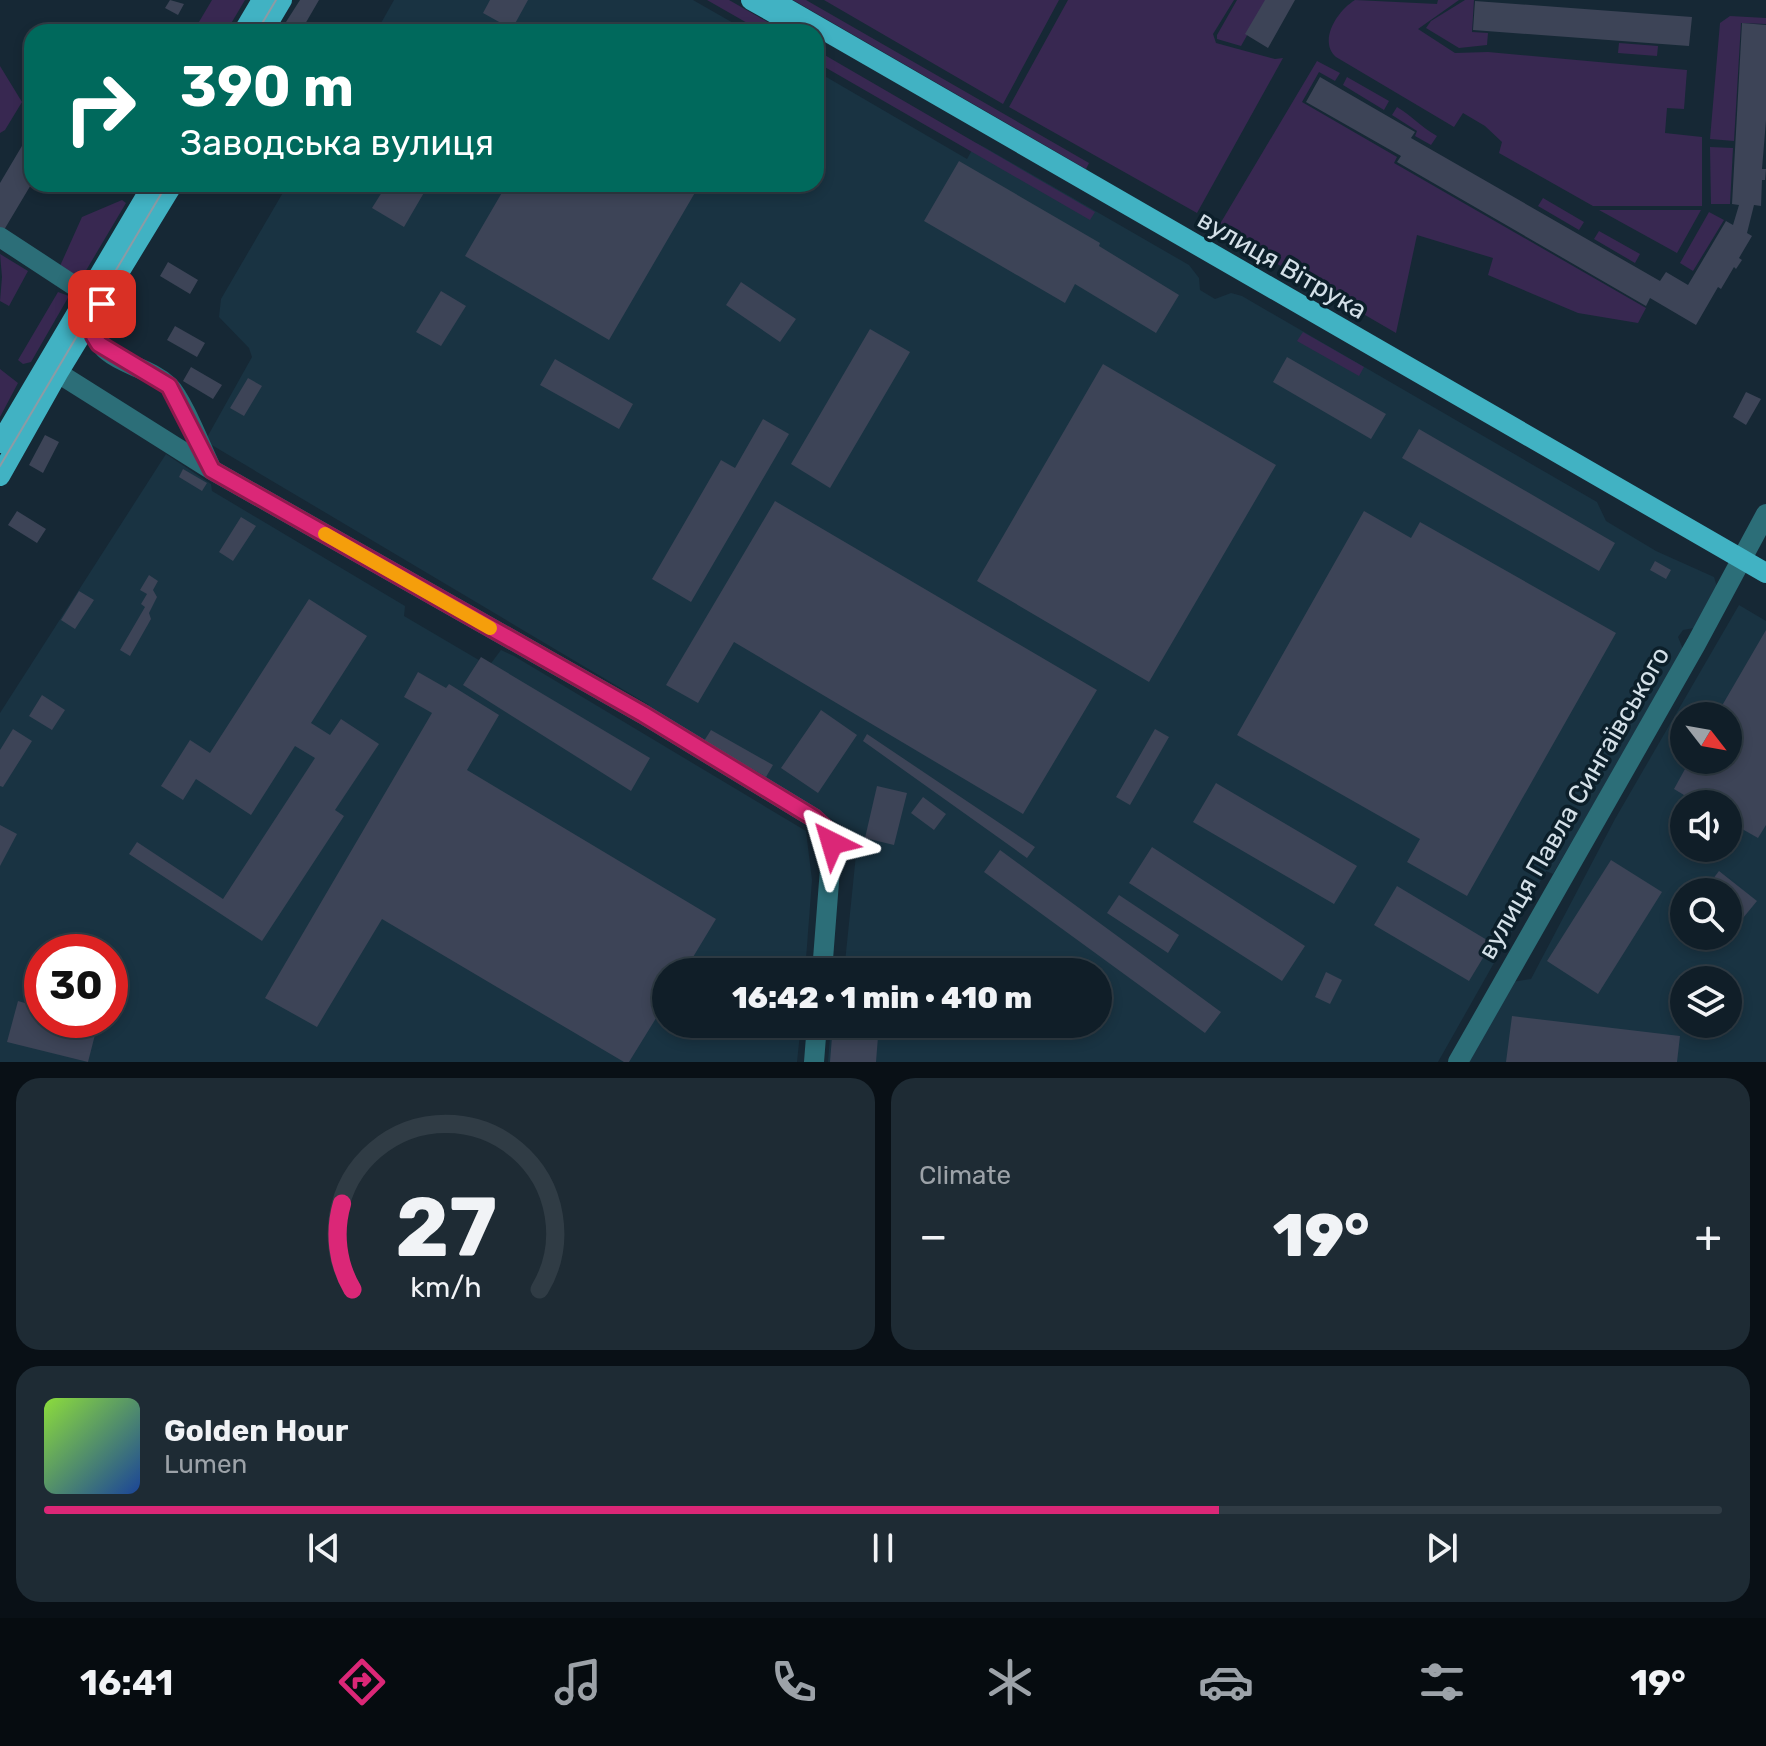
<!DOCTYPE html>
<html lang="en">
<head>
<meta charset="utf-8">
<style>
	:root { --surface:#101e28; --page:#1e2b34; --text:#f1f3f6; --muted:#9ca2a8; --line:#303c45; --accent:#db2777 }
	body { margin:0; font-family:Rubik,sans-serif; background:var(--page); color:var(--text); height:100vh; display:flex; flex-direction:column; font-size:30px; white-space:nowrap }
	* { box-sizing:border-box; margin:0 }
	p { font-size:26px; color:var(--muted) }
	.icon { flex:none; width:44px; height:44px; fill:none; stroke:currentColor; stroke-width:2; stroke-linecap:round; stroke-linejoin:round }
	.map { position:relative; height:1062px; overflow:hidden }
	.side { display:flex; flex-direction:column; gap:16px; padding:16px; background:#091016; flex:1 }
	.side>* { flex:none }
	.hud { position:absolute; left:24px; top:24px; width:800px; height:168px; border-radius:24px; box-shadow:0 4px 12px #0003,0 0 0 2px var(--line); background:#00695c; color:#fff; overflow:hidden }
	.needle { width:52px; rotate:121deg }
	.fabs { position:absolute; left:1670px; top:702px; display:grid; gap:16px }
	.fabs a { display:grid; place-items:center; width:72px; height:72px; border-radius:50%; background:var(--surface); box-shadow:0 4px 12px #0003,0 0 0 2px var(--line); font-size:40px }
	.speed { position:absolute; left:24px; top:934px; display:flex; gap:16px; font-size:40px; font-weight:700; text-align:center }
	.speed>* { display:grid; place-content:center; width:104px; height:104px; border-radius:50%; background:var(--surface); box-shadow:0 4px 12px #0003,0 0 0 2px var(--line); line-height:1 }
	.speed .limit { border:12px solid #d22; background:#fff; color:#111 }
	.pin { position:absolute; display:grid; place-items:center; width:68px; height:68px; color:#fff; margin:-34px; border-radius:16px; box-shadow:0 4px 12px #0006 }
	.me { position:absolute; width:88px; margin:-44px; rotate:320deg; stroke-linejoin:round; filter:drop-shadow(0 0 6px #0008) }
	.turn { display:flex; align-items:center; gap:28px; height:168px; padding:0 24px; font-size:36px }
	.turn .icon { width:104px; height:104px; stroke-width:2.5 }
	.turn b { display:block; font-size:56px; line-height:68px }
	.big { font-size:60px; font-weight:800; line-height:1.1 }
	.side .card { flex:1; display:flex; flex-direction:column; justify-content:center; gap:12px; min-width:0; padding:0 28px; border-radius:24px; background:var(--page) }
	.side .dial { align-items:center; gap:0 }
	.dial svg { height:208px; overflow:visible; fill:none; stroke:var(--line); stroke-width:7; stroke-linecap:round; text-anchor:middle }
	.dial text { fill:var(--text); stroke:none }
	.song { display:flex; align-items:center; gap:24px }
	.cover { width:96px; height:96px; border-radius:12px; background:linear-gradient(135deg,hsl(90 70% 55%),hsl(220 70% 35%)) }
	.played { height:8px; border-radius:4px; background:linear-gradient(90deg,var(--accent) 70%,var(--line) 70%) }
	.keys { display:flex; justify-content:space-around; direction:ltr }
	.heat { display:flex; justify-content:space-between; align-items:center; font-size:44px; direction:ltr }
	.side .tiles { flex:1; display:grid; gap:16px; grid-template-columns:1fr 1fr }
	.card:last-child { grid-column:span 2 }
	.trip { position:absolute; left:652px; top:958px; width:460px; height:80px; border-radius:40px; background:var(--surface); box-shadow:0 4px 12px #0003,0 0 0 2px var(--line); font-weight:800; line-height:80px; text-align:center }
	.tabs { display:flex; height:128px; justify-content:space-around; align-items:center; background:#060c10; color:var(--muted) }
	.tabs .icon { width:56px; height:56px }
	.tabs .selected { color:var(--accent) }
	.tabs b { font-size:36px; color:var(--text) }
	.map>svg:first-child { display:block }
	.built { fill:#193342; fill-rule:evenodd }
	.green { fill:#382851 }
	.building { fill:#3d4457 }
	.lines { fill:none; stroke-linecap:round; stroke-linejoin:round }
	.minor { stroke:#2c6e78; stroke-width:20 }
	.major { stroke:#41b2c3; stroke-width:20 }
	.tram { stroke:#8c9ba5; stroke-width:2 }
	.route-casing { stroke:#8e194d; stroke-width:20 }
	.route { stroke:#db2777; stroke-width:14 }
	.slow { stroke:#f59e0b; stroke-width:14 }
	.labels { text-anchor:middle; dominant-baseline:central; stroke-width:7; stroke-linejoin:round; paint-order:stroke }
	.street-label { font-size:26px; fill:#d4e0e8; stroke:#0c1f2a }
</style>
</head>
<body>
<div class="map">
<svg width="1766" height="1062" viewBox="0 0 1766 1062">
	<rect width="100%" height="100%" fill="#162835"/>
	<path class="built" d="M394,0h299l56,32h-373z
		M816,71l151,88 9,-16 10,5 203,117 10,13 1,12 15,9 16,-6 11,3 355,206 9,19 50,30 58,26 3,10 -23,41 -11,2 -5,7 5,12 -54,95 -76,130 -7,-3 -108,191h-610l3,-38h267v-52h-254l14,-137 -211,-126 2,-4 -444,-264 47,-84 -3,-9 -30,-31 2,-18 67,-115h528z
		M166,454l45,30 1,7 193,115 -1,10 85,50 12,-16 13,6 292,175 6,49 -7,92h-139v52h135l-4,38h-797v-349zM42,952h68v68h-68z
		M1739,605l27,16v441h-297l43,-80 19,-3 84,-160zM1684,716h44v44h-44zM1684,804h44v44h-44zM1684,892h44v44h-44zM1684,980h44v44h-44z"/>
	<path class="green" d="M212,0h33l-19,32h-33z
		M707,0h22l56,32h-22z
		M793,0h13l283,163 -3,6z
		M824,0h235l-56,104z
		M1068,0h166l-21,34 3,9 59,16 8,-1 -86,155 -188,-106z
		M1237,0h30l-26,46 -24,-7v-4z
		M1355,0l82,4 1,-4h21l-41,29 37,24 33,-1 199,18 -3,39 -17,-1 -2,25 37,4v69h-109l-94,-53 3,-11 -17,-16 -22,-13 -9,14 -118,-70c-18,-16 1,-46 19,-57z
		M1465,0h9l-2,32 16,1 -1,12 -28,3 -33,-20 5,-7z
		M1730,16l36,2v6l-25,-1 -7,118 -24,-2 10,-116z
		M1619,43l39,3 -1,10 -39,-3z
		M816,50l279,162 -5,8 -274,-158z
		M1317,61l23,12 -5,8 -16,-9 -17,30 95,55 -3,6 252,145 -8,15 -60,-10 -90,-38 5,-17 -76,-23 -21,98 -179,-104z
		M0,66l22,36 -17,28 -5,3z
		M1347,77l42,24 -5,9 -41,-25z
		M1397,107c15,9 24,20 40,29l-6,9 -16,-9 2,-5 -25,-16z
		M1710,147l23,1 -3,56h-19z
		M1543,198l41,24 -5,8 -41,-24z
		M122,200l4,3 -45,76 -21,-13 22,-49z
		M1599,210h102l-24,43z
		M1709,212l15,8 -31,51 -13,-8z
		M1599,231l41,23 -5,9 -41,-24z
		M0,254l28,17 -19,35 -9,-5 2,-24z
		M58,292l11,4 -38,66 -8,2 -5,-4z
		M1303,332l61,35 -5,9 -62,-35z
		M0,369l18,14 -18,34z"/>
	<path class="building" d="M170,0l14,4 -6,11 -13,-7z
		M300,0h19l-18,31 -15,-9z
		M490,0h38l-16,29 -29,-16z
		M1265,0h30l-27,48 -23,-14z
		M1475,1l217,16 -3,29 -216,-16z
		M1742,23l24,2v95l-4,49h4l-1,11h-3l-1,26 -7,-1 -7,28 5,3 -13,22 3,2 -6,9 -2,-2 -13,22 -3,-2 -22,38 -46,-27 -4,8 -249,-144 4,-6 -95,-54 14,-25 95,55 -4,6 249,143 6,-9 22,13 38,-64 7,4 6,-20 -7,-1z
		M32,129v54l-28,47 -4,-3v-44z
		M959,161l141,82 -1,3 80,49 -23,38 -81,-49 -10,19 -141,-82z
		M387,184h42l-25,43 -32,-19z
		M507,184h193l-91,156 -144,-84z
		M168,262l30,18 -8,14 -30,-18z
		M741,282l55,37 -16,23 -54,-37z
		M441,291l25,15 -25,40 -25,-14z
		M175,326l30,17 -8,14 -30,-17z
		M870,329l40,23 -80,136 -39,-24z
		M1287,357l99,57 -15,25 -98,-57z
		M555,359l78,45 -14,25 -79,-44z
		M1103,364l173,101 -127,217 -172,-101z
		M191,367l31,18 -9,14 -30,-18z
		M248,378l14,8 -18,30 -14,-8z
		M1746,392l15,7 -15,26 -13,-8z
		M763,419l26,15 -98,168 -39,-23 69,-119 14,8z
		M1419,429l196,114 -16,28 -197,-113z
		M45,435l14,7 -16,31 -14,-8z
		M183,469l24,14 -5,8 -23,-14z
		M775,501l322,189 -74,124 -289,-172 -36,61 -32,-18z
		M17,511l29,18 -9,14 -29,-18z
		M1364,511l47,27 9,-16 196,111 -149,263 -60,-34 13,-23 -183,-104z
		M241,517l15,9 -23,35 -14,-9z
		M1655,561l16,9 -5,9 -16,-9z
		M149,575l9,6 -5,9 4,7 -8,16 2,6 -21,37 -10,-6 25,-43 -4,-3 6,-10 -7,-4z
		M79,591l15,9 -19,29 -14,-9z
		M309,599l58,37 -56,87 19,12 11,-16 38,25 -44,66 9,6 -82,125 -133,-87 8,-12 86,57 92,-141 -20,-12 -44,69 -55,-36 -13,21 -22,-14 29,-46 20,13z
		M1766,630v195l-8,13 -30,-17v-17h-29l-25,-15 16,-29h38v-44h-12z
		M481,657l169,101 -19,33 -168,-106z
		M418,672l28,16 3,-4 50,31 -32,55 249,149 -32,53h-18v30l-37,60h-5l-242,-143 -65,108 -52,-29 167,-285 -28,-16z
		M42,695l23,15 -13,20 -23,-14z
		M821,710l36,25 -39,58 -37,-25z
		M13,729l19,12 -29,46 -3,-1v-36z
		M1155,729l14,8 -39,68 -14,-8z
		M711,730l62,35 -7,12 -62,-36z
		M867,734l168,113 -8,11 -164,-117z
		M1216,783l141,83 -23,38 -141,-82z
		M877,786l30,7 -13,52 -29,-7z
		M923,797l23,17 -12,16 -23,-17z
		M0,825l17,9 -17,32z
		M1152,847l153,99 -23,35 -153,-98z
		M1000,850l221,162 -16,21 -221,-161z
		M1611,860l51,32 -64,102 -51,-33z
		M1719,871l38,30 -14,17 -15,-12v-14h-17l-5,-4z
		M1397,886l95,57 -23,38 -95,-56z
		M1119,895l60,40 -11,18 -61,-40z
		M1326,972l16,8 -12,24 -15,-7z
		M18,1001l24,7v12h46l10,3 -10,39 -81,-20z
		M1512,1016l168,20 -3,26h-171z
		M833,1024h46l-3,38h-46z
		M1036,1024h28l-1,15 -28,-3z"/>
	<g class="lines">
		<path class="minor" d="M0,237l102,67
			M91,321c9,46 50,39 78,65 14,14 33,64 43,84
			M58,373l154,97 431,244 171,104 13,12 5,13 -10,129
			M814,1062l3,-38
			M1458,1062l238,-418 70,-130"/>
		<path class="major" d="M751,0l32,18
			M772,0l994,573
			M243,32l19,-32
			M263,32l19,-32
			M0,443l153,-259
			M0,476l58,-103 115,-189"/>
		<path class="tram" d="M257,32l19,-32
			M0,466l167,-282"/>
	</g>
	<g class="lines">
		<defs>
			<path id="route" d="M102,304l-11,17 3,15 5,8 70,42 43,84 431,244 171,104 13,12 5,13"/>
		</defs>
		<use href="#route" class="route-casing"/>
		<use href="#route" class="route"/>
		<path class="slow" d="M325,534l165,94"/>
	</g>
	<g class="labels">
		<g class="street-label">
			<text transform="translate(1282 265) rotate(30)">вулиця Вітрука</text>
			<text transform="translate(1574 803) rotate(-60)">вулиця Павла Сингаївського</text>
		</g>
	</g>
</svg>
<div class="fabs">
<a><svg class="needle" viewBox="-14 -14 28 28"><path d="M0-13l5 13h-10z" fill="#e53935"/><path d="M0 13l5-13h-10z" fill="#9ca2a8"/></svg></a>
<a><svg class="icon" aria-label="sound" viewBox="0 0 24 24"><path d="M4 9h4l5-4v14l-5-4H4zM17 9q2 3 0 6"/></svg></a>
<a><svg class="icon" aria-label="search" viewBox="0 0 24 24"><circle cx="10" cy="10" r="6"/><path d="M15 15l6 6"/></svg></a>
<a><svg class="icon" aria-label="layers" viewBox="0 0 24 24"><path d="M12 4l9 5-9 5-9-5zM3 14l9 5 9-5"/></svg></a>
</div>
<div class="speed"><div class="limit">30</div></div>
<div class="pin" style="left:102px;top:304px;background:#d93025"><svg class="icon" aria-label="arrive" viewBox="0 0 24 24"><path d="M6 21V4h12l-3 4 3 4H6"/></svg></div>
<svg class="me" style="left:832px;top:843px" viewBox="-20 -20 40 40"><path d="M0-17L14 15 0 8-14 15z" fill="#db2777" stroke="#fff" stroke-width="4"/></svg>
<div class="trip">16:42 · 1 min · 410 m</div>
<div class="hud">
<div class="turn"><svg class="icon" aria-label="right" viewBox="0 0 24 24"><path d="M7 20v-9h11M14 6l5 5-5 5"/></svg><div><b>390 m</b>Заводська вулиця</div></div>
</div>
</div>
<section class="side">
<div class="tiles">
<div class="card dial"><svg viewBox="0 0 100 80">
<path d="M14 69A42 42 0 1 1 86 69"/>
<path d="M14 69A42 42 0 0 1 10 36" stroke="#db2777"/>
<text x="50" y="56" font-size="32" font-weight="700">27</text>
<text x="50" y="72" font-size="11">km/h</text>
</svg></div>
<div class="card"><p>Climate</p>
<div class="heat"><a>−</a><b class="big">19°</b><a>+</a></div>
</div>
<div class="card">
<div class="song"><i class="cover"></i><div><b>Golden Hour</b><p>Lumen</p></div></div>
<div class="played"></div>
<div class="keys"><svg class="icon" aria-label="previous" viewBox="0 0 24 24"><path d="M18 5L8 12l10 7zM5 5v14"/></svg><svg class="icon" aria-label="pause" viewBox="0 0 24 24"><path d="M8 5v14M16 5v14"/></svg><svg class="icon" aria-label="next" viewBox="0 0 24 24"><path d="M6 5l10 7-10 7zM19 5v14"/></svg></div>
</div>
</div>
</section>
<nav class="tabs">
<b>16:41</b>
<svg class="icon selected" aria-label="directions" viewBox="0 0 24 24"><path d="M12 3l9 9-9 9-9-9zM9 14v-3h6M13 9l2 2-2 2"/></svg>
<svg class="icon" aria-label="music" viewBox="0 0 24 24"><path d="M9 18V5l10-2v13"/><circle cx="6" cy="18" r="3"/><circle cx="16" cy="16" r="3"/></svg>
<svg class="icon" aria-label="phone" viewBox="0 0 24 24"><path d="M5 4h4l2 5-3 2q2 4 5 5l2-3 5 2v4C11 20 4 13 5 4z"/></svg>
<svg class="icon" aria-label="climate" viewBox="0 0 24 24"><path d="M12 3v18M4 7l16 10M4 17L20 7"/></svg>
<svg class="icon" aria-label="car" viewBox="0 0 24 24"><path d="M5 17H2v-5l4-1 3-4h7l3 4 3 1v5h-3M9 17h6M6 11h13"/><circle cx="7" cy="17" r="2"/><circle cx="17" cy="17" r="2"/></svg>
<svg class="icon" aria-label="filters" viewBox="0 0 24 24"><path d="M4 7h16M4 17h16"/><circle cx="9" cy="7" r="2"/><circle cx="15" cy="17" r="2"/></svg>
<b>19°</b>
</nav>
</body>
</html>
